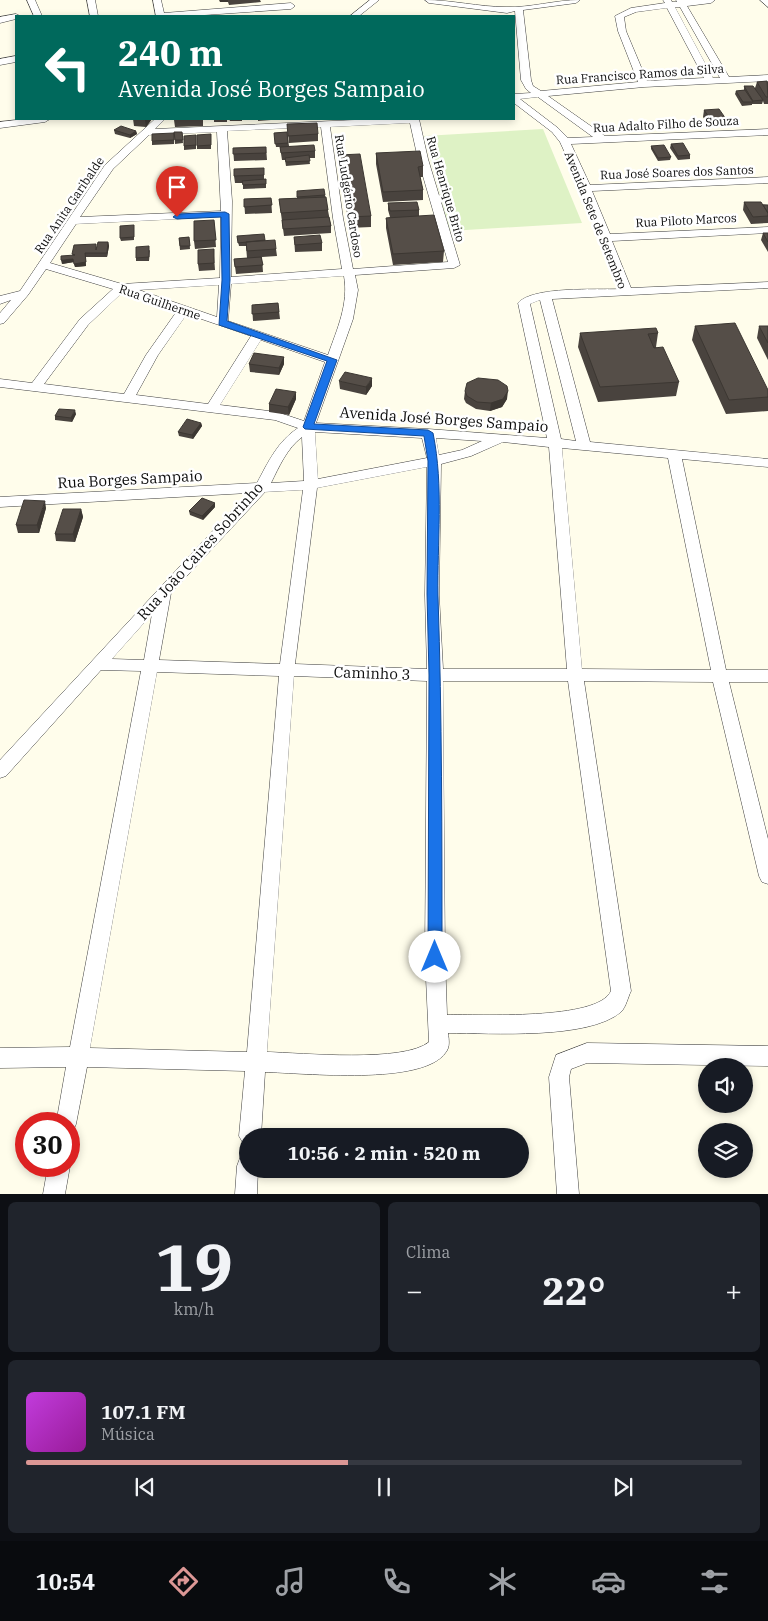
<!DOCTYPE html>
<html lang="pt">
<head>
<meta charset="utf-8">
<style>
	:root { --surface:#171b24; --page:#20242c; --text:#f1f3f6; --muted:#9ea1a6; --line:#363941; --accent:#dc9795 }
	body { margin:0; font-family:"IBM Plex Serif",serif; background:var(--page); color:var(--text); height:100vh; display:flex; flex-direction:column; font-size:19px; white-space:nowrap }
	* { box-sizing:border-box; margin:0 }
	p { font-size:16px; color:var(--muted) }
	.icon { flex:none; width:28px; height:28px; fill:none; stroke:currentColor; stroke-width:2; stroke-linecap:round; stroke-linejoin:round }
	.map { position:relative; height:1194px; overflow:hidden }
	.drawer { display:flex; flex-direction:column; gap:8px; padding:8px; background:#0d0f14; flex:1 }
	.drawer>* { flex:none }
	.top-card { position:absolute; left:15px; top:15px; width:500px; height:105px; border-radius:0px; box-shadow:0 2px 8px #0003; background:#00695c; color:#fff; overflow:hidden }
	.fabs { position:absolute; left:698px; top:1058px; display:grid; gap:10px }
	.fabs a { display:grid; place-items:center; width:55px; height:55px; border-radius:50%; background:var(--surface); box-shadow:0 2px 8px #0003; font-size:25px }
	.speed { position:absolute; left:15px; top:1112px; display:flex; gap:10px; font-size:25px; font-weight:700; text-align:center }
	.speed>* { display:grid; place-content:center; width:65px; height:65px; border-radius:50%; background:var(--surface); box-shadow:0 2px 8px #0003; line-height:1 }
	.speed .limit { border:8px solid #d22; background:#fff; color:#111 }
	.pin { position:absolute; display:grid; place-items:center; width:42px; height:42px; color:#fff; margin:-51px -21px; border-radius:50% 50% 50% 0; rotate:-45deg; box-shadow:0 0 5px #0007 }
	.pin .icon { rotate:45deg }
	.me { position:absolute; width:55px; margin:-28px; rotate:0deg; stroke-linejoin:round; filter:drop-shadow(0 0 4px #0008) }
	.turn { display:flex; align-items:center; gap:18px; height:105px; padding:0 20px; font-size:22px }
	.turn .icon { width:65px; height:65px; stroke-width:2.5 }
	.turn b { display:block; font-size:35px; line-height:42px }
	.big { font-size:38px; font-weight:700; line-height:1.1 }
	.drawer .tile { flex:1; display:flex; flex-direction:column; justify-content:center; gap:8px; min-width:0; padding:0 18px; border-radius:8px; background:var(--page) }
	.drawer .dial { align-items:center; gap:0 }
	.dial b { font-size:65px; line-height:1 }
	.song { display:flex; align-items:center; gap:15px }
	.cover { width:60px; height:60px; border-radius:8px; background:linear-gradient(135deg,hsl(290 70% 55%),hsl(300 70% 35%)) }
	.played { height:5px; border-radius:2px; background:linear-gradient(90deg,var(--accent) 45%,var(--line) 45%) }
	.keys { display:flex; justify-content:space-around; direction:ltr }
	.heat { display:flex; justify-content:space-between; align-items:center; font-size:28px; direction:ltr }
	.drawer .tiles { flex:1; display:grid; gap:8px; grid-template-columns:1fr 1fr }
	.tile:last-child { grid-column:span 2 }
	.trip { position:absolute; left:239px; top:1128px; width:290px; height:50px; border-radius:25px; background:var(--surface); box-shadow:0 2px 8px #0003; font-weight:700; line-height:50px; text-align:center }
	.dock { display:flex; height:80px; justify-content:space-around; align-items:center; background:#090b0e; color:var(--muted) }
	.dock .icon { width:35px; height:35px }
	.dock .on { color:var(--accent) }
	.dock b { font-size:22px; color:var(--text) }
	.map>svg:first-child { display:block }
	.pitch { fill:#def2c5 }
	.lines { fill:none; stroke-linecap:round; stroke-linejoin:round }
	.minor-casing { stroke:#3f3f3f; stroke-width:1 }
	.minor { fill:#fff; fill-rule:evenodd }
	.wall { fill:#49433e }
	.shaded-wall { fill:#3c3732 }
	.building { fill:#554e48; stroke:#3c3732 }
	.route { fill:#1a73e8; stroke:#114b97 }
	.labels { text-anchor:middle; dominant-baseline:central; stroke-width:5; stroke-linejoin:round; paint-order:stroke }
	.far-street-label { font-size:12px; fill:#0c0c0c; stroke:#fff }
	.street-label { font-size:15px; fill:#0c0c0c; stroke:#fff }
</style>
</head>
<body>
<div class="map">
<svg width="768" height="1194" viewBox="0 0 768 1194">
	<rect width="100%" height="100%" fill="#fffdeb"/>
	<path class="pitch" d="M543,129l39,94 -132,8 -26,-95z"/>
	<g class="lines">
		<defs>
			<path id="minor" d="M27,0h8l7,16h-8z
				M87,0h8l3,16h-8z
				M153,0h8l3,13 127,-10 4,3 -4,3 -101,7h-34z
				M370,0h9l-20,16h-9z
				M425,0c27,0 54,7 81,7 24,1 49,-7 74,-7l-4,3 -53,7 8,70 2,6 8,5 97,-9 -20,-51 -3,-15 16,-8 34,-5 -2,-3h8l1,2h5l-1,-2h39l-4,3 -24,3 42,71 39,-2v6l-124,6 -96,9 57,40 163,-7v6l-197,9 19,41 178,-8v6l-176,8 18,43 158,-7v6l-156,8 19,47 137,-6v6l-216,11 38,143 178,17v8l-86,-8 44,211h42v12h-39l39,157v45l-6,-2 -3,-6 -46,-194 -129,-1 47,310c-3,6 -5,16 -10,21 -33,28 -130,21 -173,21 1,7 2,14 -2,19 -22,34 -143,21 -181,20l-4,64h-13v9l-5,-2 -4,-7 6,-65 -158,-4 -11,57 -3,7 -4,2v-9h-13l10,-57 -66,1v-20l70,-1 71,-376 -40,-1 -95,106 -6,2v-18l248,-267 -248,14v-10l257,-14c11,-21 21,-42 41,-55l-23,-8 -275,-33v-8l32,4 48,-64 33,-30 -67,-20 -18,26 -24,28 -4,1v-11l11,-13 -11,4v-8l20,-5 85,-126 50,-46h10l-10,10 222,-10h42l9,40 32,106 -6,3 -99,7 3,15 -5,29 -37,104 112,6 119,9 -29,-135c15,-17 79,-13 102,-14l-39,-101 -21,-46 -8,-10 -38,-29v-9l17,-1 -5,-4 -5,-9 -6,-69 -8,2 -78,-10zM675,7h5l40,71h-7zM667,8l37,70 -57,3 -21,-50 -2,-14 12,-5zM538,97l55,40 -25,1 -10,-10 -38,-29zM410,123l8,36 30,103 -95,7 -10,-51 -13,-91zM321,127l12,91 9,51 -111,8 1,-76 -5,-70zM217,132l4,79 -141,6 33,-48 36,-34zM221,217l-1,61 -98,6 -72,-21 26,-39zM344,276c5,28 -7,53 -16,79l-100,-34 3,-37zM219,285l-2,32 -78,-27zM123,292l54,19 -31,44 -22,39 -80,-10 44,-59zM540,300l36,141 -15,-2 -31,-135zM187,314l64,22 -43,68 -72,-9 22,-40zM261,340l64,22 -21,59 -27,-9 -57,-7zM315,432l107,6 5,20 -109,21zM302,437l2,44 -33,2c8,-16 16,-35 31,-46zM436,438l46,3 -20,9 -23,5zM503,442l46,5 18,222h-124l-4,-74 2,-131 30,-8zM562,448l106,10 43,212 -129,-1zM427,467l-2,128 2,74 -132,-5 22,-176zM303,490l-23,174 -121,-4 12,-67 94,-101zM152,614l-8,46 -32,-1zM157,672l122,4 -32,376 -157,-4zM294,676l133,5 -2,276 4,85c-25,21 -127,11 -162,10zM443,681h125l43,310c-13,30 -133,23 -164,24l-2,-58z
				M760,0h8v7z
				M16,14l4,2h-4v3l-16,4v-6z
				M16,56v6l-16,3v-6z
				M25,119h25l-5,3 -45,6v-6z
				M587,1043l181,3v20l-181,-3 -16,6 -2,8 10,117h-22l-8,-117 7,-22z
				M248,1156v13h10l-1,25h-22l2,-28 3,-8z
				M69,1164l1,2 -5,28h-22l5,-28h21z"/>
		</defs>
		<use href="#minor" class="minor-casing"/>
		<use href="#minor" class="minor"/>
	</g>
	<path class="wall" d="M219,0h41l1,2 -32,3 -1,-3h-8z
		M757,82h11v22h-4l-1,-3 -1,3h-10v1l-10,1 -7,-12 1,-3 8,-1v-4l11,2z
		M704,110l22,9 -1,7 -15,1 -7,-10z
		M133,119h19l-6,8 -12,-1z
		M171,119h32v7l-28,1 -1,-7h-3z
		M214,119h13v3h-13z
		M229,119h13v2h-12z
		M258,119h13v1l-13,1z
		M287,124l31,10v7l-29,2z
		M114,130l22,1 1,3 -7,4 -15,-4z
		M174,132h8l1,11 -8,1z
		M287,132l2,14 26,5v7h-6l1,6 -24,2 -1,-6h-3l-2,-13h-4l-2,-14z
		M211,134v15h-14v-3z
		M196,135v14l-12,1v-4z
		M174,136v8l-22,1v-4z
		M671,144l19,11v4l-12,1 -8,-12z
		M651,146l20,11 -1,3 -12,1 -7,-12z
		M266,147l1,13 -33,1 -1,-13z
		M376,153l47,13v11h-3l3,13v10l-40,2 -7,-38z
		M339,155l32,61v11l-22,1 -9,-63z
		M264,168v11h2v9l-23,1v-6h-8l-1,-7z
		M297,191l28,4 6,31v7l-47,3 -5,-37 18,-1z
		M271,198l1,15 -27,1 -1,-15z
		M744,202l24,3v18l-17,1 -8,-14z
		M388,203l31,7v6l25,35 -1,11 -50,3 -7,-37v-10l4,-1 -2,-7z
		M214,220l2,27 -21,2 -1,-8z
		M134,228v12l-13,1 -1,-3z
		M763,233h5v19l-7,-12z
		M237,236l28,4 11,9 1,7 -15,1 1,15 -27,2 -2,-15 13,-1 -1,-12h-7z
		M189,237l1,12 -10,1 -1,-12z
		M294,237l28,6v8l-27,1z
		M108,242l1,4 -2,11h-22l1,9 -11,1 -1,-5 -12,2 11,-9 -1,-1 25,-7z
		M150,250l-1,11h-13v-3z
		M214,256l1,14 -16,1 -1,-7z
		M278,303l2,16 -27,2 -1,-16z
		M695,326l73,64v21l-42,3 -34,-74z
		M759,326h9v34l-11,-22z
		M580,333h78l-2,14 23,35 -3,14 -78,6 -20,-55z
		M284,357v7l-5,11 -29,-3 -1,-8z
		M339,381l33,5 -6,9 -26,-6z
		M465,391l42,8 -5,8 -12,4 -14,-2 -10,-6 -2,-4z
		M296,399l-7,16 -20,-3v-8z
		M76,414l-4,8 -17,-2v-4z
		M201,423l1,3 -9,13 -14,-3 -1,-4z
		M215,507l-12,13 -13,-5 -1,-4z
		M46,508l-7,25h-21l-2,-8z
		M81,509l2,8 -8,25 -19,-1 -1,-7z"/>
	<path class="shaded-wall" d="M220,0h8v2h-8z
		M146,119h6l-6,8 -1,-7z
		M136,131l1,3 -7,4v-3z
		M108,242l1,4 -2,11v-4z
		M85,253l1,13 -11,1 -1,-3z
		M73,259l1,3 -12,2 -1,-4z
		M284,357v7l-5,11v-7z
		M372,378v8l-6,9v-8z
		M508,391l-1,8 -5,8 -12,4 1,-8z
		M296,392v7l-7,16 -1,-8z
		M75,410l1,4 -4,8 -1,-4z
		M201,423l1,3 -9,13 -1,-4z
		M45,501l1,7 -7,25 -2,-8z
		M215,503v4l-12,13 -1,-4z
		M81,509l2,8 -8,25 -2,-8z"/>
	<path class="building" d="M767,81l1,16h-2l-9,-15z
		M744,86h9l10,14 -10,1z
		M745,90l8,12h-10l-7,-11z
		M719,109l7,10 -15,1 -7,-10z
		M317,123l1,11 -30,2 -1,-12z
		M121,126l15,5 -6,4 -16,-5z
		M174,132h8l1,8h-8z
		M287,132l1,11 -13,1 -1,-11z
		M174,133v7l-22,1v-7z
		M211,134v11l-14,1v-11z
		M196,135v10l-12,1v-10z
		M683,143l7,12 -12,1 -7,-12z
		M314,145l1,6 -34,2 -1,-6z
		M664,145l7,12 -13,1 -7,-12z
		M266,147v6l-33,1v-6z
		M420,151l3,15 -5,1 5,23 -40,2 -7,-39z
		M360,154l11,62 -22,1 -10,-62z
		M309,155l1,6 -24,1 -1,-4z
		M264,168v7l-30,1v-7z
		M266,179v5l-23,1 -1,-4z
		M324,189l1,6 -28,2v-6z
		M326,197l2,13 -47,3 -2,-14z
		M271,198l1,7 -28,2v-8z
		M417,202l2,8 -29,1 -2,-8z
		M744,202h17l7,11v3l-15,1z
		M763,205h5v8z
		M434,215l10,36 -51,3 -7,-36z
		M329,217l2,9 -48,3 -1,-9z
		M214,220l2,20 -22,1v-20z
		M134,225v12l-14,1v-12z
		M763,233h5v9z
		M264,234l1,6 -27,3 -1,-7z
		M320,235l2,8 -27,2 -1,-8z
		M189,237l1,9h-10l-1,-8z
		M275,240l1,9 -29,2 -1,-9z
		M98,242h10l-1,11h-22l1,9 -12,2 -1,-5 -12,1v-4l14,-1 -3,-1 2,-9 22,-1v6z
		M149,246v11l-13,1v-11z
		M214,249v14l-16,1v-14z
		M261,257l2,8 -28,2 -1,-8z
		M278,303l1,9 -27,2v-9z
		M735,323l33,67v7l-39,3 -34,-74z
		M759,326h9v17z
		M656,328l2,5 -10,1 6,14 9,-1 16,35 -79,5 -20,-54z
		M254,353l30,4 -5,11 -30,-4z
		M345,372l27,6 -6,9 -27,-6z
		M478,378l20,2 9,6 1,5 -5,8 -12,4 -14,-1 -10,-6 -2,-5 2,-8z
		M276,389l20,3 -8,15 -19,-3z
		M59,409l16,1 -4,8 -16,-2z
		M187,419l14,4 -9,12 -14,-3z
		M202,498l13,5 -13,13 -13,-5z
		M24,500l21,1 -8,24h-21z
		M63,509h18l-8,25h-18z"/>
	<path class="route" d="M225,212l4,2 1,66 -3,41 110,39 -23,64 114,6 5,3c11,54 4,109 5,163 4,121 4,241 4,361l-2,5 -5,2 -5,-2 -2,-5 1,-282 -2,-81 1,-133 -4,-25 -119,-7 -2,-2 24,-66 -108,-36 3,-45 -1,-63 -44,2 -4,-2 4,-3z"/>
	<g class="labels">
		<g class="far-street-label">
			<text transform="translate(640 74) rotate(-4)">Rua Francisco Ramos da Silva</text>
			<text transform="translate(666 124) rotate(-3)">Rua Adalto Filho de Souza</text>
			<text transform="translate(677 172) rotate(-2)">Rua José Soares dos Santos</text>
			<text transform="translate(446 189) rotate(74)">Rua Henrique Brito</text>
			<text transform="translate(349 196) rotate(81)">Rua Ludgério Cardoso</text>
			<text transform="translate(69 205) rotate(-56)">Rua Anita Garibalde</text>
			<text transform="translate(596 220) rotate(68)">Avenida Sete de Setembro</text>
			<text transform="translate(686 220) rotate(-3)">Rua Piloto Marcos</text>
			<text transform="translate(160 302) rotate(19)">Rua Guilherme</text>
		</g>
		<g class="street-label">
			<text transform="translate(444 419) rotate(4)">Avenida José Borges Sampaio</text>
			<text transform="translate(130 479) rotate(-3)">Rua Borges Sampaio</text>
			<text transform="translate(200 551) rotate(-48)">Rua João Caires Sobrinho</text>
			<text transform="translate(372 673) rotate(2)">Caminho 3</text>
		</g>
	</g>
</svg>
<div class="fabs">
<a><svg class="icon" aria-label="sound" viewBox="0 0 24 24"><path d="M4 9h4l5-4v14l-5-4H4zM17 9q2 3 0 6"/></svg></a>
<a><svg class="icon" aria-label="layers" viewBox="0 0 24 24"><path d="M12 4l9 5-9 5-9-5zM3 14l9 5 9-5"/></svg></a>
</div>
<div class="speed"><div class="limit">30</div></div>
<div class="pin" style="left:177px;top:217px;background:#d93025"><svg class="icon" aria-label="arrive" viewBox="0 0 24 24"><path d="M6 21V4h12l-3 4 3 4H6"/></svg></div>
<svg class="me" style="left:435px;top:957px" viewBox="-20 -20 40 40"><circle r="19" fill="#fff"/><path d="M0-13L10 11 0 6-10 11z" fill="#1a73e8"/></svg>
<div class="trip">10:56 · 2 min · 520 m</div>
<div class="top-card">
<div class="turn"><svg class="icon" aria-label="left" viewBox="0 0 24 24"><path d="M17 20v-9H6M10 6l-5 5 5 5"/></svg><div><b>240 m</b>Avenida José Borges Sampaio</div></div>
</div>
</div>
<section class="drawer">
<div class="tiles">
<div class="tile dial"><b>19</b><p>km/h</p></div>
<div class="tile"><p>Clima</p>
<div class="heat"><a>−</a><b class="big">22°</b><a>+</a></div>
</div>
<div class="tile">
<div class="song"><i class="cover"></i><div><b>107.1 FM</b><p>Música</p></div></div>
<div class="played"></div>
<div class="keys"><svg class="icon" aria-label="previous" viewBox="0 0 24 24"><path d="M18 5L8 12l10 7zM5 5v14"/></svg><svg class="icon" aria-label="pause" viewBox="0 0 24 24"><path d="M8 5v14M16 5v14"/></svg><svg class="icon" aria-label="next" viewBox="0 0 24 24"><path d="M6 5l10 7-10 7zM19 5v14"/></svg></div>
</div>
</div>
</section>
<nav class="dock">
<b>10:54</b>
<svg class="icon on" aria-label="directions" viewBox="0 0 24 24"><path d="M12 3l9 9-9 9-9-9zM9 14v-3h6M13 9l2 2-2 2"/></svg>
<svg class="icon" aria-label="music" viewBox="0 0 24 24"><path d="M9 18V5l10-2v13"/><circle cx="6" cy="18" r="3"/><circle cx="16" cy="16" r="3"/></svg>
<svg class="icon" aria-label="phone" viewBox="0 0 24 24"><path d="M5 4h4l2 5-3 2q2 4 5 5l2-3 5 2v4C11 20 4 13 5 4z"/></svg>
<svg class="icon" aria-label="climate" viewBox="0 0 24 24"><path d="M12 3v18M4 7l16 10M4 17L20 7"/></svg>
<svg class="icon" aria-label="car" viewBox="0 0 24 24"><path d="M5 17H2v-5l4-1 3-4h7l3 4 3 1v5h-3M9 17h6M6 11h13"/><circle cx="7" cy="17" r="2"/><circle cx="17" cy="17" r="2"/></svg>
<svg class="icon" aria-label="filters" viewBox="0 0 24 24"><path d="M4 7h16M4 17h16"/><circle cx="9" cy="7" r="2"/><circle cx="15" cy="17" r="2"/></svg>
</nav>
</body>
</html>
